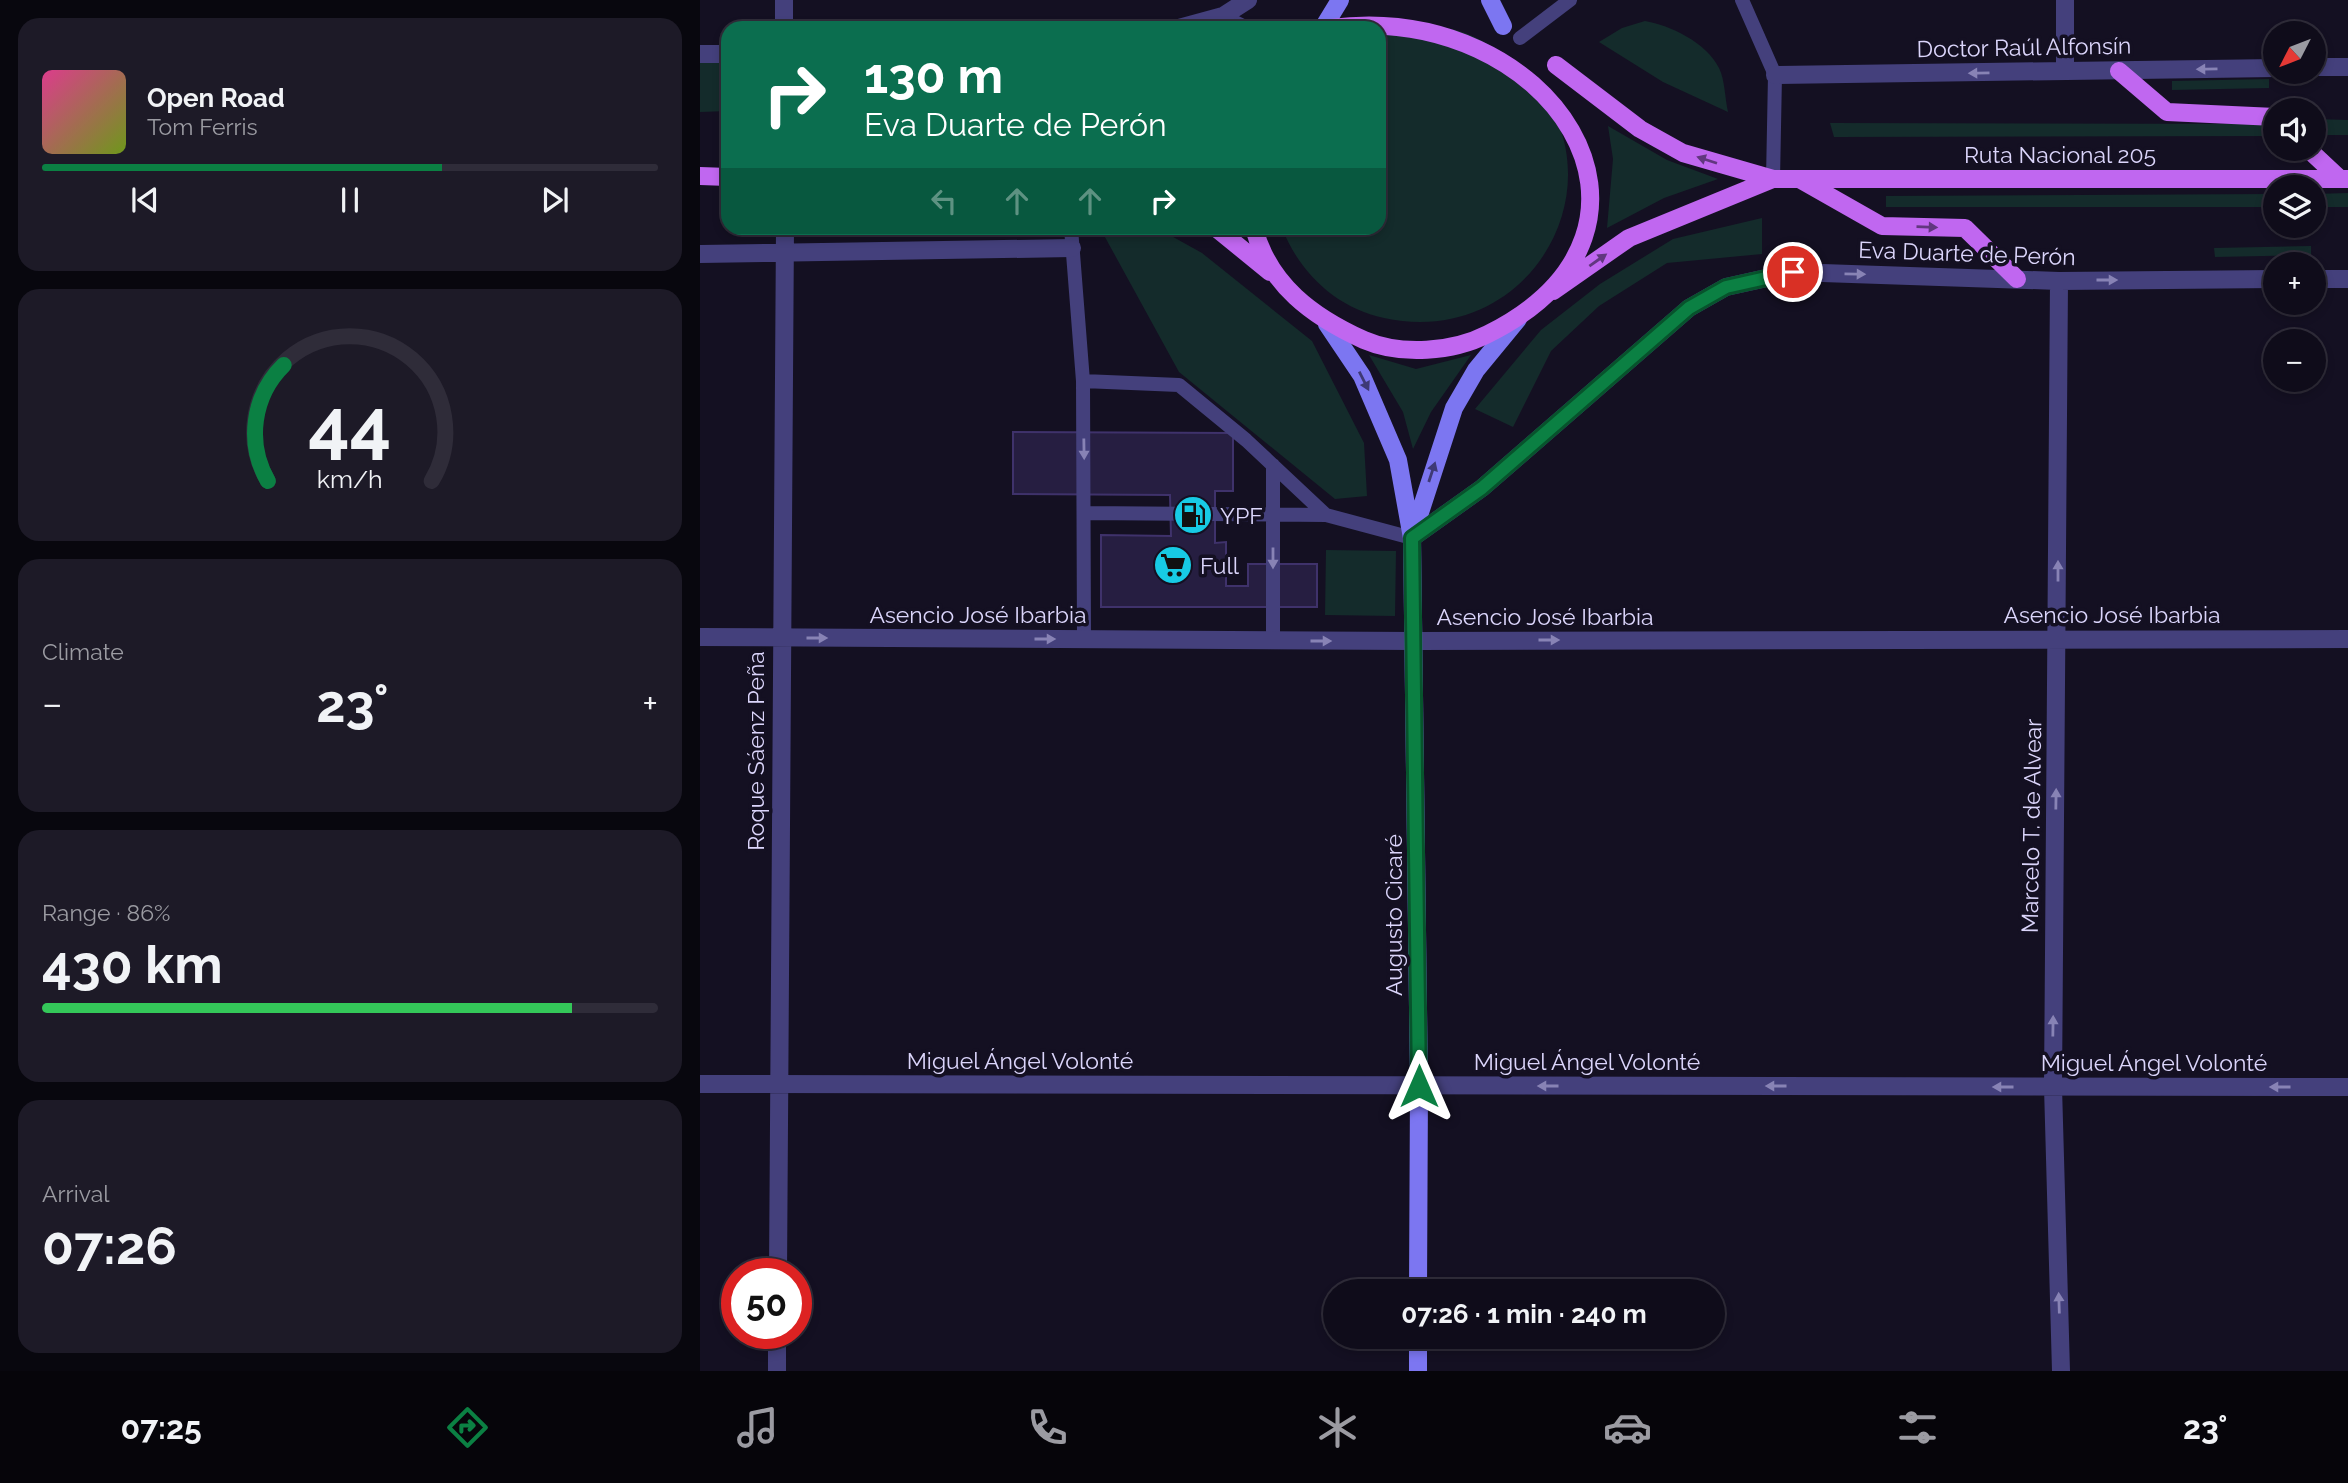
<!DOCTYPE html>
<html lang="en">
<head>
<meta charset="utf-8">
<style>
	:root { --surface:#0f0c1a; --page:#1d1a27; --text:#f1f3f6; --muted:#9b9ba2; --line:#2f2c39; --accent:#0b8043 }
	body { margin:0; font-family:Raleway,sans-serif; background:var(--page); color:var(--text); height:100vh; display:flex; flex-direction:column; font-size:26px; white-space:nowrap }
	* { box-sizing:border-box; margin:0 }
	p { font-size:23px; color:var(--muted) }
	.icon { flex:none; width:38px; height:38px; fill:none; stroke:currentColor; stroke-width:2; stroke-linecap:round; stroke-linejoin:round }
	.map { position:relative; flex:1; overflow:hidden }
	.drawer { display:flex; flex-direction:column; gap:18px; padding:18px; background:#08070e; width:700px }
	.drawer>* { flex:none }
	.banner { position:absolute; left:21px; top:21px; width:665px; height:214px; border-radius:21px; box-shadow:0 4px 10px #0003,0 0 0 2px var(--line); background:#0b6e4f; color:#fff; overflow:hidden }
	.needle { width:46px; rotate:228deg }
	.buttons { position:absolute; left:1563px; top:21px; display:grid; gap:14px }
	.buttons a { display:grid; place-items:center; width:63px; height:63px; border-radius:50%; background:var(--surface); box-shadow:0 4px 10px #0003,0 0 0 2px var(--line); font-size:35px }
	.speed { position:absolute; left:21px; top:1258px; display:flex; gap:14px; font-size:35px; font-weight:700; text-align:center }
	.speed>* { display:grid; place-content:center; width:91px; height:91px; border-radius:50%; background:var(--surface); box-shadow:0 4px 10px #0003,0 0 0 2px var(--line); line-height:1 }
	.speed .limit { border:10px solid #d22; background:#fff; color:#111 }
	.pin { position:absolute; display:grid; place-items:center; width:60px; height:60px; color:#fff; margin:-30px; border:4px solid #fff; border-radius:50%; box-shadow:0 2px 7px #0007 }
	.me { position:absolute; width:77px; margin:-38px; rotate:0deg; stroke-linejoin:round; filter:drop-shadow(0 0 5px #0008) }
	.turn { display:flex; align-items:center; gap:24px; height:147px; padding:0 28px; font-size:32px }
	.turn .icon { width:91px; height:91px; stroke-width:2.5 }
	.turn b { display:block; font-size:49px; line-height:60px }
	.lanes { display:flex; align-items:center; height:66px; padding:0 28px; background:#0003; justify-content:center; gap:35px; direction:ltr }
	.lanes .off { opacity:.35 }
	.big { font-size:52px; font-weight:700; line-height:1.1 }
	.drawer .widget { flex:1; display:flex; flex-direction:column; justify-content:center; gap:10px; min-width:0; padding:0 24px; border-radius:21px; background:var(--page) }
	.drawer .dial { align-items:center; gap:0 }
	.dial svg { height:182px; overflow:visible; fill:none; stroke:var(--line); stroke-width:7; stroke-linecap:round; text-anchor:middle }
	.dial text { fill:var(--text); stroke:none }
	.song { display:flex; align-items:center; gap:21px }
	.cover { width:84px; height:84px; border-radius:10px; background:linear-gradient(135deg,hsl(330 70% 55%),hsl(80 70% 35%)) }
	.played { height:7px; border-radius:4px; background:linear-gradient(90deg,var(--accent) 65%,var(--line) 65%) }
	.keys { display:flex; justify-content:space-around; direction:ltr }
	.heat { display:flex; justify-content:space-between; align-items:center; font-size:38px; direction:ltr }
	.charge { height:10px; border-radius:5px; background:linear-gradient(90deg,#34c759 86%,var(--line) 0) }
	.trip { position:absolute; left:623px; top:1279px; width:402px; height:70px; border-radius:35px; background:var(--surface); box-shadow:0 4px 10px #0003,0 0 0 2px var(--line); font-weight:700; line-height:70px; text-align:center }
	.dock { display:flex; height:112px; justify-content:space-around; align-items:center; background:#06050a; color:var(--muted) }
	.dock .icon { width:49px; height:49px }
	.dock .current { color:var(--accent) }
	.dock b { font-size:32px; color:var(--text) }
	main { display:flex; flex:1; min-height:0 }
	.map>svg:first-child { display:block }
	.green { fill:#142b2b }
	.building { fill:#261e41; stroke:#3f326b; stroke-width:2 }
	.lines { fill:none; stroke-linecap:round; stroke-linejoin:round }
	.lane { stroke:#44407c; stroke-width:14 }
	.street { stroke:#44407c; stroke-width:18 }
	.secondary { stroke:#7c76f1; stroke-width:18 }
	.primary { stroke:#c067f0; stroke-width:18 }
	.oneway { fill:#8883b5 }
	.oneway2 { fill:#61377f }
	.oneway3 { fill:#3e3975 }
	.route-casing { stroke:#07532c; stroke-width:18 }
	.route { stroke:#0b8043; stroke-width:12 }
	.labels { text-anchor:middle; dominant-baseline:central; stroke-width:7; stroke-linejoin:round; paint-order:stroke }
	.street-label { font-size:23px; fill:#dbd5fb; stroke:#141022 }
	.poi-label { font-size:23px; fill:#dbd5fb; stroke:#141022; text-anchor:start }
</style>
</head>
<body>
<main>
<section class="drawer">
<div class="widget">
<div class="song"><i class="cover"></i><div><b>Open Road</b><p>Tom Ferris</p></div></div>
<div class="played"></div>
<div class="keys"><svg class="icon" aria-label="previous" viewBox="0 0 24 24"><path d="M18 5L8 12l10 7zM5 5v14"/></svg><svg class="icon" aria-label="pause" viewBox="0 0 24 24"><path d="M8 5v14M16 5v14"/></svg><svg class="icon" aria-label="next" viewBox="0 0 24 24"><path d="M6 5l10 7-10 7zM19 5v14"/></svg></div>
</div>
<div class="widget dial"><svg viewBox="0 0 100 80">
<path d="M14 69A42 42 0 1 1 86 69"/>
<path d="M14 69A42 42 0 0 1 21 18" stroke="#0b8043"/>
<text x="50" y="56" font-size="32" font-weight="700">44</text>
<text x="50" y="72" font-size="11">km/h</text>
</svg></div>
<div class="widget"><p>Climate</p>
<div class="heat"><a>−</a><b class="big">23°</b><a>+</a></div>
</div>
<div class="widget"><p>Range · 86%</p><b class="big">430 km</b><div class="charge"></div></div>
<div class="widget"><p>Arrival</p><b class="big">07:26</b></div>
</section>
<div class="map">
<svg width="1648" height="1371" viewBox="0 0 1648 1371">
	<rect width="100%" height="100%" fill="#141022"/>
	<path class="green" d="M945,21c25,4 62,22 74,47 6,12 6,31 9,44l-65,-30 -64,-40 23,-14z
		M699,26c16,1 32,0 48,2 23,4 47,18 65,33 123,101 27,291 -128,257 -48,-10 -85,-46 -102,-90h97v-196z
		M0,60h28v51l-28,1z
		M1569,79v9l-97,2v-9z
		M1614,119l34,1v15h-25l-9,-7z
		M1130,123l435,1 10,12 -441,1z
		M908,126l59,34 51,19 -54,19 -57,30 6,-69z
		M1648,193v14h-34v-13z
		M1575,194v13h-389v-11z
		M1062,218v36l-95,9 -68,43 -48,45 -38,76 -38,-18 66,-79 59,-46 73,-45z
		M400,228h57l45,25 110,88 52,102 3,53 -32,3 -156,-127z
		M1611,246v9l-96,2 -1,-9z
		M669,355l47,14 55,-14 -40,57 -18,37 -10,-37z
		M626,550l70,1 -1,65 -70,-1z"/>
	<path class="building" d="M313,432l220,1v58h-18v52l11,-1v44h22v-22h69v43h-216v-72l70,1 -1,-41 -157,-1z"/>
	<g class="lines">
		<path class="lane" d="M1042,0l33,75 -2,104
			M523,16l24,12
			M820,38l50,-38
			M371,228l12,153 96,4 67,55 80,75 86,23
			M383,381l1,258
			M384,513l242,2
			M573,640v-175"/>
		<path class="street" d="M84,0v28
			M479,28l44,-12 25,-16
			M0,54h28
			M1614,67h34
			M1365,71v-71
			M1075,75l500,-7
			M0,254l372,-6
			M1614,279h34
			M1359,281l-6,806 8,284
			M712,538l70,-50 207,-180 37,-21 67,-15 266,9 216,-2
			M0,637l715,4 933,-2
			M0,1084l1648,3
			M78,1274l7,-1046
			M77,1371v-37"/>
		<path class="secondary" d="M790,0l13,26
			M623,28l17,-28
			M627,324l35,52 36,84 14,78 7,548 -1,206
			M713,534l41,-126 22,-38 42,-51
			M718,1371v-34"/>
		<path class="primary" d="M856,65l84,64 43,24 90,26h575
			M1419,71l48,41 108,5
			M1608,149l31,29
			M0,176l28,1
			M1101,180l81,46 83,2 52,51
			M516,228l54,44
			M554,228c15,57 59,89 110,112 37,16 89,12 124,-6 212,-106 62,-334 -157,-306
			M853,291l76,-53 144,-59"/>
	</g>
	<defs><path id="oneway-solid" d="M-6-.8H1V-3.2L6.5 0L1 3.2V.8H-6Z" transform="scale(1.75)"/></defs>
	<g class="oneway">
		<use href="#oneway-solid" transform="translate(1507 69) rotate(179)"/>
		<use href="#oneway-solid" transform="translate(1279 73) rotate(179)"/>
		<use href="#oneway-solid" transform="translate(1155 274) rotate(1)"/>
		<use href="#oneway-solid" transform="translate(1407 280)"/>
		<use href="#oneway-solid" transform="translate(384 449) rotate(89)"/>
		<use href="#oneway-solid" transform="translate(573 558) rotate(90)"/>
		<use href="#oneway-solid" transform="translate(1358 571) rotate(-90)"/>
		<use href="#oneway-solid" transform="translate(117 638)"/>
		<use href="#oneway-solid" transform="translate(345 639)"/>
		<use href="#oneway-solid" transform="translate(849 640)"/>
		<use href="#oneway-solid" transform="translate(621 641)"/>
		<use href="#oneway-solid" transform="translate(1356 799) rotate(-89)"/>
		<use href="#oneway-solid" transform="translate(1353 1026) rotate(-89)"/>
		<use href="#oneway-solid" transform="translate(848 1086) rotate(-180)"/>
		<use href="#oneway-solid" transform="translate(1076 1086) rotate(-180)"/>
		<use href="#oneway-solid" transform="translate(1303 1087) rotate(-180)"/>
		<use href="#oneway-solid" transform="translate(1580 1087) rotate(-180)"/>
		<use href="#oneway-solid" transform="translate(1359 1303) rotate(-92)"/>
	</g>
	<g class="oneway2">
		<use href="#oneway-solid" transform="translate(1007 160) rotate(-162)"/>
		<use href="#oneway-solid" transform="translate(1227 227) rotate(2)"/>
		<use href="#oneway-solid" transform="translate(898 260) rotate(-35)"/>
	</g>
	<g class="oneway3">
		<use href="#oneway-solid" transform="translate(664 381) rotate(63)"/>
		<use href="#oneway-solid" transform="translate(732 472) rotate(-72)"/>
	</g>
	<g class="lines">
		<defs>
			<path id="route" d="M719,1086l-7,-548 70,-50 207,-180 37,-21 67,-15"/>
		</defs>
		<use href="#route" class="route-casing"/>
		<use href="#route" class="route"/>
	</g>
	<defs>
		<symbol id="fuel-disc" viewBox="-11 -11 22 22"><circle r="9.5" fill="#17cbe5" stroke="#141022"/><path d="M-5.5-6h7V0h2V4h1.3V-2.5L3-4.5l.8-.8L6-3V5H2.5V1h-1V6h-7ZM-4.2-4.7v3.2H.2V-4.7Z" fill="#111"/></symbol>
		<symbol id="supermarket-disc" viewBox="-11 -11 22 22"><circle r="9.5" fill="#17cbe5" stroke="#141022"/><path d="M-6-5.5h2.5l.6 2H6L4.5 2H-2.5L-4.4-4H-6ZM-1.5 3.2a1.3 1.3 0 1 0 .1 0ZM3 3.2a1.3 1.3 0 1 0 .1 0Z" fill="#111"/></symbol>
	</defs>
	<g fill-rule="evenodd">
		<use href="#fuel-disc" x="471" y="493" width="44" height="44"/>
		<use href="#supermarket-disc" x="451" y="543" width="44" height="44"/>
	</g>
	<g class="labels">
		<g class="street-label">
			<text transform="translate(1324 47) rotate(-1)">Doctor Raúl Alfonsín</text>
			<text x="1360" y="154">Ruta Nacional 205</text>
			<text transform="translate(1267 253) rotate(2)">Eva Duarte de Perón</text>
			<text x="278" y="614">Asencio José Ibarbia</text>
			<text x="1412" y="614">Asencio José Ibarbia</text>
			<text x="845" y="616">Asencio José Ibarbia</text>
			<text transform="translate(55 751) rotate(-90)">Roque Sáenz Peña</text>
			<text transform="translate(1331 826) rotate(-89)">Marcelo T. de Alvear</text>
			<text transform="translate(693 915) rotate(-90)">Augusto Cicaré</text>
			<text x="320" y="1060">Miguel Ángel Volonté</text>
			<text x="887" y="1061">Miguel Ángel Volonté</text>
			<text x="1454" y="1062">Miguel Ángel Volonté</text>
		</g>
		<g class="poi-label">
			<text x="520" y="515">YPF</text>
			<text x="500" y="565">Full</text>
		</g>
	</g>
</svg>
<div class="buttons">
<a><svg class="needle" viewBox="-14 -14 28 28"><path d="M0-13l5 13h-10z" fill="#e53935"/><path d="M0 13l5-13h-10z" fill="#9b9ba2"/></svg></a>
<a><svg class="icon" aria-label="sound" viewBox="0 0 24 24"><path d="M4 9h4l5-4v14l-5-4H4zM17 9q2 3 0 6"/></svg></a>
<a><svg class="icon" aria-label="layers" viewBox="0 0 24 24"><path d="M12 4l9 5-9 5-9-5zM3 14l9 5 9-5"/></svg></a>
<a>+</a>
<a>−</a>
</div>
<div class="speed"><div class="limit">50</div></div>
<div class="pin" style="left:1093px;top:272px;background:#d93025"><svg class="icon" aria-label="arrive" viewBox="0 0 24 24"><path d="M6 21V4h12l-3 4 3 4H6"/></svg></div>
<svg class="me" style="left:719px;top:1086px" viewBox="-20 -20 40 40"><path d="M0-17L14 15 0 8-14 15z" fill="#0b8043" stroke="#fff" stroke-width="4"/></svg>
<div class="trip">07:26 · 1 min · 240 m</div>
<div class="banner">
<div class="turn"><svg class="icon" aria-label="right" viewBox="0 0 24 24"><path d="M7 20v-9h11M14 6l5 5-5 5"/></svg><div><b>130 m</b>Eva Duarte de Perón</div></div>
<div class="lanes"><svg class="icon off" aria-label="left" viewBox="0 0 24 24"><path d="M17 20v-9H6M10 6l-5 5 5 5"/></svg><svg class="icon off" aria-label="ahead" viewBox="0 0 24 24"><path d="M12 20V5M6 11l6-6 6 6"/></svg><svg class="icon off" aria-label="ahead" viewBox="0 0 24 24"><path d="M12 20V5M6 11l6-6 6 6"/></svg><svg class="icon" aria-label="right" viewBox="0 0 24 24"><path d="M7 20v-9h11M14 6l5 5-5 5"/></svg></div>
</div>
</div>
</main>
<nav class="dock">
<b>07:25</b>
<svg class="icon current" aria-label="directions" viewBox="0 0 24 24"><path d="M12 3l9 9-9 9-9-9zM9 14v-3h6M13 9l2 2-2 2"/></svg>
<svg class="icon" aria-label="music" viewBox="0 0 24 24"><path d="M9 18V5l10-2v13"/><circle cx="6" cy="18" r="3"/><circle cx="16" cy="16" r="3"/></svg>
<svg class="icon" aria-label="phone" viewBox="0 0 24 24"><path d="M5 4h4l2 5-3 2q2 4 5 5l2-3 5 2v4C11 20 4 13 5 4z"/></svg>
<svg class="icon" aria-label="climate" viewBox="0 0 24 24"><path d="M12 3v18M4 7l16 10M4 17L20 7"/></svg>
<svg class="icon" aria-label="car" viewBox="0 0 24 24"><path d="M5 17H2v-5l4-1 3-4h7l3 4 3 1v5h-3M9 17h6M6 11h13"/><circle cx="7" cy="17" r="2"/><circle cx="17" cy="17" r="2"/></svg>
<svg class="icon" aria-label="filters" viewBox="0 0 24 24"><path d="M4 7h16M4 17h16"/><circle cx="9" cy="7" r="2"/><circle cx="15" cy="17" r="2"/></svg>
<b>23°</b>
</nav>
</body>
</html>
